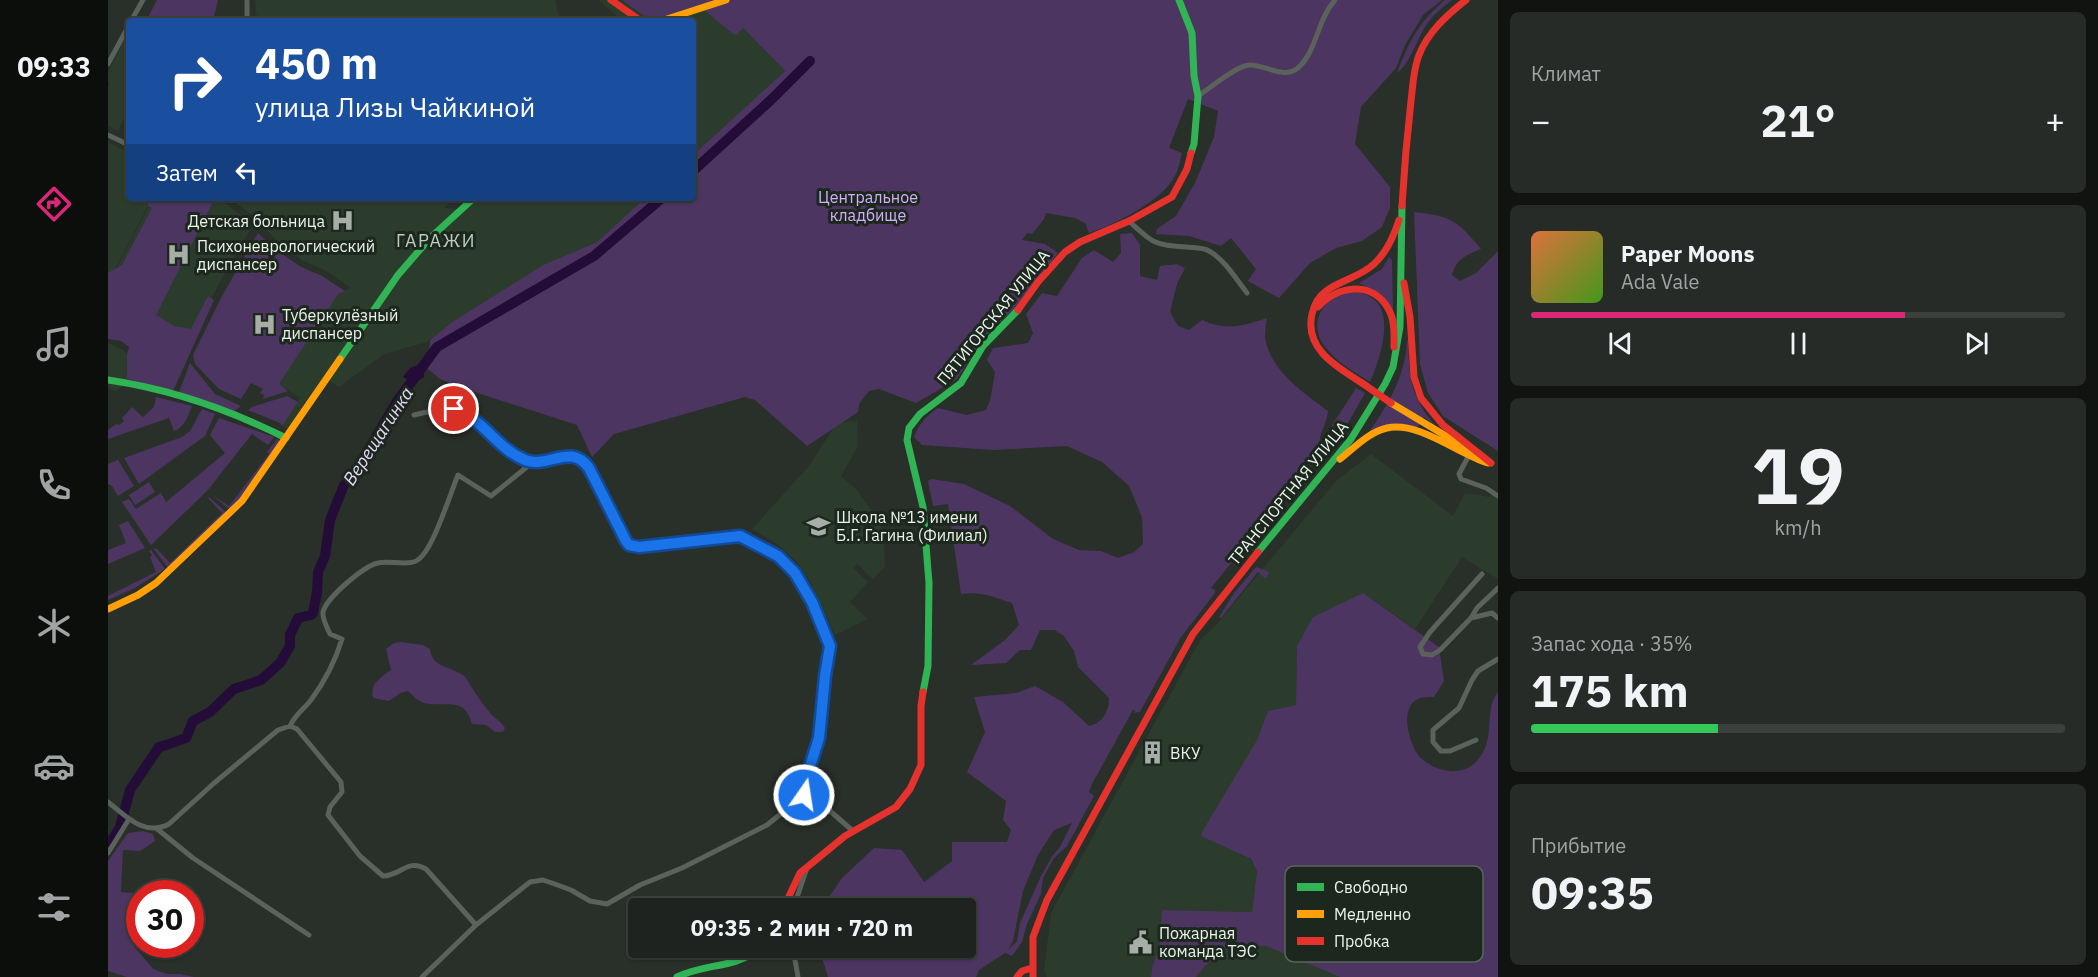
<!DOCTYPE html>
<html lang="ru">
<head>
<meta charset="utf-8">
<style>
	:root { --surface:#1f231f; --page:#272b28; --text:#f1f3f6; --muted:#a1a4a4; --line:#3c403d; --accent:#db2777 }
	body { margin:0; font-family:"IBM Plex Sans",sans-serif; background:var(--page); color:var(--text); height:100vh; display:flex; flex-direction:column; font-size:22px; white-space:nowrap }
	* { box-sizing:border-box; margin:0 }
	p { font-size:20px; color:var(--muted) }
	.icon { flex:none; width:33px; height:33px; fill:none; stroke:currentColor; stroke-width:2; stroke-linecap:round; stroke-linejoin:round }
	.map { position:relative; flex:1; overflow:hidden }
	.sheet { display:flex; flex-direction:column; gap:12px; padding:12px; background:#111311; width:600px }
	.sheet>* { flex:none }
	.top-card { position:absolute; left:18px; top:18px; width:570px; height:183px; border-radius:6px; box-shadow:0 2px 4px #0004,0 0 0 2px var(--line); background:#1a4fa0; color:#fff; overflow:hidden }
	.speed { position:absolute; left:18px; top:880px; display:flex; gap:12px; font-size:30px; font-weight:700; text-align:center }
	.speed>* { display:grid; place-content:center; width:78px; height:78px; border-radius:50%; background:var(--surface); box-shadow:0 2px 4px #0004,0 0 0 2px var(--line); line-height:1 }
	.speed .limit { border:9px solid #d22; background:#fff; color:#111 }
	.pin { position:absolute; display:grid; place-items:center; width:51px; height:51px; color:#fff; margin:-26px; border:3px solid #fff; border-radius:50%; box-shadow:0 2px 6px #0007 }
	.me { position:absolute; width:66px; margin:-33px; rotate:13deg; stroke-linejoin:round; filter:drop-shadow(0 0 4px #0008) }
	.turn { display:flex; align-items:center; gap:21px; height:126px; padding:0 30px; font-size:27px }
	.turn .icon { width:78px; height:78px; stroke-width:2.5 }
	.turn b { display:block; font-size:42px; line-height:51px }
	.then { display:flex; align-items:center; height:57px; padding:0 30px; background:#0003; gap:12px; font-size:22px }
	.big { font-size:45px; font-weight:700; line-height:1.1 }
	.sheet .widget { flex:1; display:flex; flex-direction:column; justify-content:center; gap:9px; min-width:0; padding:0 21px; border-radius:9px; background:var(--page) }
	.sheet .dial { align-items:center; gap:0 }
	.dial b { font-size:78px; line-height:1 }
	.song { display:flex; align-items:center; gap:18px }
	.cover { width:72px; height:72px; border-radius:9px; background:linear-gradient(135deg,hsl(20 70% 55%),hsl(100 70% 35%)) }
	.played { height:6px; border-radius:3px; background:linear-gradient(90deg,var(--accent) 70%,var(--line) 70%) }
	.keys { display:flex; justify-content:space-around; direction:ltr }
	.heat { display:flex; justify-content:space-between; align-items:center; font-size:33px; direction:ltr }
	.charge { height:9px; border-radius:4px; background:linear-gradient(90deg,#34c759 35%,var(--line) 0) }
	.trip { position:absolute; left:520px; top:898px; width:348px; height:60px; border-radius:6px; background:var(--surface); box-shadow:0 2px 4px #0004,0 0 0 2px var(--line); font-weight:700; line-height:60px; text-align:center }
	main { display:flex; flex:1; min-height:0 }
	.menu { display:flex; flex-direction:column; width:108px; justify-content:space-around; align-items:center; background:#0c0e0c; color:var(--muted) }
	.menu .icon { width:42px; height:42px }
	.menu .current { color:var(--accent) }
	.menu b { font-size:27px; color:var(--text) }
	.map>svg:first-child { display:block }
	.built { fill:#2b3c2c }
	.green { fill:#4c3661; fill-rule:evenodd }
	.water { fill:#240c38 }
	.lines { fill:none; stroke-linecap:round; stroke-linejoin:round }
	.river { stroke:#240c38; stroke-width:10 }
	.street { stroke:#5a625b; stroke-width:5 }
	.fast { stroke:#30b455; stroke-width:7 }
	.slow { stroke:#ff9f0a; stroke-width:7 }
	.jam { stroke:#e5322d; stroke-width:7 }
	.jam-bridge { stroke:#e5322d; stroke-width:7 }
	.route-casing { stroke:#114b97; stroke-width:15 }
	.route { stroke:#1a73e8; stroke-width:10 }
	.labels { text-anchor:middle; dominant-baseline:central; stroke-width:6; stroke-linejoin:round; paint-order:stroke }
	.park-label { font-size:16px; fill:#d4adfe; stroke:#1c281d }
	.poi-label { font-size:16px; fill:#ebf3ec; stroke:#1c281d; text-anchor:start }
	.street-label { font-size:16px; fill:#ebf3ec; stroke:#1c281d }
	.neighbourhood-label { font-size:18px; letter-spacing:1.5px; fill:#bcccbd; stroke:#1c281d }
	.water-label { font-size:18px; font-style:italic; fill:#e5d6f8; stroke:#1c281d }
	.key { fill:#1c281d; stroke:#5a655b; stroke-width:1.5 }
	.key-label { font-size:16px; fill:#ebf3ec }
</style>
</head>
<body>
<main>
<nav class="menu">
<b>09:33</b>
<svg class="icon current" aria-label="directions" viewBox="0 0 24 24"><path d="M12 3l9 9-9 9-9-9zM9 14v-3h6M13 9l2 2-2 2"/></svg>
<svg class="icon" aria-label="music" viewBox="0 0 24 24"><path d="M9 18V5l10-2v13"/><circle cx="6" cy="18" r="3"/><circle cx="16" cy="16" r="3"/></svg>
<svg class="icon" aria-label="phone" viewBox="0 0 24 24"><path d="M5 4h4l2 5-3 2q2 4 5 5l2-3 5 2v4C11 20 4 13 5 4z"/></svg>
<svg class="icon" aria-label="climate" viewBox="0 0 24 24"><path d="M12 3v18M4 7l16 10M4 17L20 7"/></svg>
<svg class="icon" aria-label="car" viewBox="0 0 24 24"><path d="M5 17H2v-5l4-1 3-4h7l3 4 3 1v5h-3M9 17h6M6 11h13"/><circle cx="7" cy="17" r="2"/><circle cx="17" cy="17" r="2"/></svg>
<svg class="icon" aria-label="filters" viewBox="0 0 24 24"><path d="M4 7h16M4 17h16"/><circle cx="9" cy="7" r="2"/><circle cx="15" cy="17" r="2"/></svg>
</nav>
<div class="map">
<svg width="1390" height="977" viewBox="0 0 1390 977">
	<rect width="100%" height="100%" fill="#292f29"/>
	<path class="built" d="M147,0h300l5,21h-303z
		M490,0h24l22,16 -3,5h-18z
		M595,9l40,19 42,43 -92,84v-134h-41z
		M18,36l3,2v71l-11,22 -10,-5v-40l2,-3 -2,-2v-9z
		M0,142l21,11v45h19v8l-40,77z
		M45,198h37l11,4 3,-4h11l8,3 30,24 -36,62 -24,50 -29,25 -56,-77z
		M122,198h224l-10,10 14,1 15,-11h172l-48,44 -54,23 -91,57 -25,20 -43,12 -45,33 -12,-7 -34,52 -11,-6 18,-28 -21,-14 -59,-84 38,-67 14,14 29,20 21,9 22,15 7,-3 -25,-17 -24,-11 -26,-20 -17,-19z
		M0,343l15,7 4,4v25l-3,6 -8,6 -8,-3z
		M749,421l1,25 -17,30 16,14 23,33 4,18 1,25 -12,13 -16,-15 -4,4 15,14 -18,20 17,17 -32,16 -24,-52 -14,-21 -20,-18 -25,-15 56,-62 29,-44z
		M1263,454l82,62 12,-23 25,4 2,-5 6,5v82l-36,-22 -47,72 -52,-36 -66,53 -1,59 -28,6 -11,29 -55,96 48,23 7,12 -5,41 -89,-2 -3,33 -8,25 -1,9h-104l-3,-6 7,-58 149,-273 16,-15 120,-144z
		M1158,946l74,31h-144l8,-10 24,-19z"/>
	<path class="green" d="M49,0h61l-5,21h-67z
		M514,0h820l-19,15 -18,30 -9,23 -35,39 -6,37 35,43v21l-8,19 -20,14 -26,7 -26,15 -31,35 -31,-17 8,-12 -25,-31 -10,8 -32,-10 -33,-2 1,-5 19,-13 19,-33 19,-46 4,-26 -30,-12 -19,49 13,5c-2,7 -3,16 -7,23 -12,24 -61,49 -86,57l-4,-10 -10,-5 -29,-5 -2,6 -12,15 -5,-1 -5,7 23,4 13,9 -41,53 -33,31 -27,42 -41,24 -37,-14 -10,2 -10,13 -1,8 -51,34 -52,-46 -10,-3 -131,37 -22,23 -15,-32 -109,-35 -28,-11 -12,-10 2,-29 22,-18 91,-57 54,-23 48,-44h48v-43l92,-84 -42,-43 -7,7 -4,-2 -29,-24 -51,12h-11l3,-5z
		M1337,0h7c-9,7 -18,14 -25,24 -11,15 -15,38 -30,49 12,-31 22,-52 48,-73z
		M40,198h42l11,4 6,-4 6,4 -57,113 18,11 17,3 17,-33 6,4 -41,91 -46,-12v-25l2,-7 -8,-6 -13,-2v-66l14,-8 30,-57 -4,-2z
		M1306,212c37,4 43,8 67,37 -15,6 -25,10 -29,26l8,6 16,-8 22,-22v200l-55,-35 -15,-23 -8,-29z
		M150,233l14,14 29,20 21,9 23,15 -7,3 -59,90 9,7 -25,8 1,-4 -4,-2 3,-4 -12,-6 -10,16 -22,-10 -24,-25 -2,-9 27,-55z
		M1024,233l8,12v31l17,4 3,-14 17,-2 8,4 -8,16 -7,28 8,14 11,4 13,-10c24,11 41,6 65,-2 -1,6 -2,13 -2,19 5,34 38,55 63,74 -1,8 -3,12 -6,20 -3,7 -3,17 -5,25l-106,132 4,2v3l-34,44 -41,75 -6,1 1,-2 -2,-1 -41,74 -3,8 5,4 -27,50 -13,12 -11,20 -2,16 -14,30 -5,18 -10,14 -7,-3 -26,17 -3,7h-148l-9,-29h147v-39h-145l21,-31 32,-30 28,2 22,32 28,-21v-19h55l4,-12 -8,-10 3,-19 -39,-29 18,-40 -11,-35 42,-4 19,-7 28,16 26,24c14,-3 20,-15 20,-28l-31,-31 -4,-16 -10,-15 -9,-6h-15l-9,20h-11l-14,13 -35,2 34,-25 14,-15 -7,-22c-18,-6 -32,-12 -51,-9l-13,-90 -15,2 -5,-25 4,-2 32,5 46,22 43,33 26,11 22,1 17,7 16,-6 9,-8 -1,-27 -13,-31 -27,-24 -35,-16 -74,4 -71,-5 -8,-8c5,-13 12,-21 24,-29l29,7 19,-5 4,-9 5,-29 -8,-12 6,-12 35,-5 5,-10 -7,-19 16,-21 15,3 25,-38 12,-8 19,12 8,-9 -1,-19zM964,823l-12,24 -7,8 -12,21 -21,47 -3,18 -9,9 5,-9 10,-50 15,-36 16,-25z
		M1281,257l3,3 1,50 -12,-16 -22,-11 23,-14z
		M1241,292c53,0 34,60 21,90 -15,-10 -33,-19 -44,-34 -19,-23 -5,-50 23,-56z
		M1299,339c2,5 1,15 2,22 1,26 9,45 26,64l-11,-8 -8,14 -34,-5 -13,6c20,-28 37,-58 38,-93z
		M82,363l25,31 26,12 -8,6 -54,-20z
		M1248,388l9,5 -21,37 -22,30 3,-24z
		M179,396l11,6 -16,24 -2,-3 -32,-13 4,-3z
		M48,397l36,9c-4,10 -7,21 -18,25l-5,-13 -61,21v-9l8,-6 3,1 5,-4 -2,-3 10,-11 11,10 11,-10z
		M94,409l13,5 -10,22 -66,48 -15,-26 58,-21 8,-6z
		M111,418l55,19 -6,8 -16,-11 -45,57 -56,54 -29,-43 7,-3 7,10 25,-16 5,9 59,-49 -15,-18z
		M169,439l4,3 -39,55 -12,13 -18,-15 17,11 40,-52 -2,-2z
		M10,460l16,26 -16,10 -6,-10 -4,-2v-20z
		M41,482l6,10 -20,13 -6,-10z
		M101,497l18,16 -58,56 -16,-21 4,1 13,14 52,-50 -14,-15z
		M20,521l17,27 -37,16v-14l18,-7 -7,-18z
		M43,550l14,19 -30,19 -27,12v-4l48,-24 -6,-15 2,-2 -3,-4z
		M1148,567l13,5 -3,7 -8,-7 -37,46 -2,-1 15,-24z
		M1255,593l76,54 5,34 -10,16c-6,0 -14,0 -18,3 -17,10 -6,49 6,59 19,16 47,18 60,-5 9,-14 6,-30 9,-45 0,-6 4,-12 7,-17v285h-158l-74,-31 -38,2 -24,19 -8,10h-45l1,-9 8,-25 2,-33 90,2 5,-41 -6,-12 -50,-23 1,-4 55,-92 11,-29 28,-6 1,-59 16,-29z
		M293,642l22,3 7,4c2,18 18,17 31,25 6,3 7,8 11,14 6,9 13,19 20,27 5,5 10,7 13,13l-2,4h-8l-9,-7 -14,-1c-7,-29 -28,-16 -48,-21 -6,-2 -12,-8 -16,-12l-7,2 -12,8 -16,-3c-3,-15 7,-20 18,-28l-5,-21 8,-6z
		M35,831l10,3 2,7 -15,10 -17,-1 -2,42 20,2 -2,24 -9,5 4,23 19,23 14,5h13l14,3h-67l-19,-6v-110l20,-28z"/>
	<path class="water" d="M310,365l6,5v7l-10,6 -11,-6 7,-9z"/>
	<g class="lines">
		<path class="river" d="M585,171l80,-73 37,-37
			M0,847l12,-20 10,-37 29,-43c10,-2 17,-6 27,-9l7,-17 17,-9 24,-23 27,-9 19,-17 10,-17v-11l8,-17 13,-3 2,-2 4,-21 1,-20 7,-16 5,-36 14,-35 7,-6 47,-79 39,-53 157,-91 68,-58"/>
		<path class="street" d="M139,0v21
			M23,21l12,-21
			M0,64l21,-39
			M1090,96c12,-8 38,-30 51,-31 16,-1 34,15 49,3 19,-17 19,-48 37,-68
			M0,135l21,10
			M1021,221c22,21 26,25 57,26 8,1 16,0 23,4 16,9 27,28 38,42
			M306,415c46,-11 53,-5 86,26 7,8 15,16 25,19 24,9 44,-18 64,8l36,73 8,5 106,-10 40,20 16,17 17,29 18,44 -5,30 -6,62 -15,47v10
			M1360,457l-9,17 2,5 25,9 12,8
			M1374,574l-52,58 -10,15 3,7 9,1 8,-5 31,-32 6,-10 21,-20
			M1363,618l21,-5 6,5
			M182,726c5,-11 14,-17 21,-26 14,-19 24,-38 31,-61l-12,-5c-3,-7 -8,-15 -7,-22 4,-15 41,-46 55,-49 11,-3 32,4 41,-4 15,-12 31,-65 39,-84l33,21 42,-34
			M182,726l7,3 44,53 1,10 -12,15 -2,8 32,41 23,20c18,0 24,-18 43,-7l50,56
			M1368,740l-26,11h-9l-8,-9v-12l26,-22 13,-28 6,-9 20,-12
			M0,802c18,14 36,35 61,22l44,-40 65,-54 12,-4
			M48,828l37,30 116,77
			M0,853l21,-34
			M685,909l14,-41
			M682,948l5,12 3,17
			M314,977l54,-52 54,-43 13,-2 9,3 19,7 19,11 17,3 33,-19 42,-17 85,-43 37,-30 10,2 39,34"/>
		<path class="fast" d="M1071,0l13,33 2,43 4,20 -4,48 -3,9
			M232,359l58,-84 32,-37 44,-40
			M0,380c62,9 122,30 178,58
			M1150,552l93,-113 34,-55 8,-17 7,-40 2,-121
			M815,692l5,-26 1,-83 -6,-76 -16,-67 2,-12 11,-14 41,-31 22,-37 35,-36
			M569,977c29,-14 57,-8 84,-29"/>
		<path class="slow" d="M553,21l65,-21
			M1283,403l80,48
			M1232,459c14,-11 29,-27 47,-31 32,-7 71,26 101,35
			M0,609l30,-14 18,-12 86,-82 98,-142"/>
		<path class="jam" d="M503,0l30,21
			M1294,206c2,-35 5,-70 9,-105 2,-15 2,-31 8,-46 9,-23 28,-40 47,-55
			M1296,283l6,34 4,60 7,21 22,27 48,38
			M1210,307c20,-22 55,-27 71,3 6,11 5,25 5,37
			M910,310l20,-28 27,-30 15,-10 49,-21 43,-24 15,-28 4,-16
			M1254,383c-25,-16 -58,-34 -50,-69 2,-9 7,-18 14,-23 15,-11 34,-14 48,-27 13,-12 20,-28 25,-44
			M675,909l17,-36 45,-37 51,-29 14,-18 11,-24v-59l2,-14
			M909,977l5,-6 10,-3
			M925,977v-40l14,-37 146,-266 65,-82"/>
		<path class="jam-bridge" d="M1254,383l29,20"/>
	</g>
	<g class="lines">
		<defs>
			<path id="route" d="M346,409c29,9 43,40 71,51 24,9 45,-18 64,8l37,73 3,4 10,2 101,-11 38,20 17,17 17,29 18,44 -5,30 -6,62 -15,47v10"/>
		</defs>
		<use href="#route" class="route-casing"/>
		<use href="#route" class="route"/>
	</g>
	<defs>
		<symbol id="hospital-bare" viewBox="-9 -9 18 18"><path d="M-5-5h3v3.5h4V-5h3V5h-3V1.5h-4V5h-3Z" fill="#a7aea8" stroke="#1c281d" stroke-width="2.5" paint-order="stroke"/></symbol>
		<symbol id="school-bare" viewBox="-9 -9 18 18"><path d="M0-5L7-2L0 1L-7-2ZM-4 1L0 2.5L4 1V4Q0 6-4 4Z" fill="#a7aea8" stroke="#1c281d" stroke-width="2.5" paint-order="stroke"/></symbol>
		<symbol id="building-bare" viewBox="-9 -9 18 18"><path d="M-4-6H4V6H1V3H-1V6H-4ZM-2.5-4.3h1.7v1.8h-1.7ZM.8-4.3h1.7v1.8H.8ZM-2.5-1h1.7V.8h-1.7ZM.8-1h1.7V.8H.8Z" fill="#a7aea8" stroke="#1c281d" stroke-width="2.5" paint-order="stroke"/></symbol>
		<symbol id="civic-bare" viewBox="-9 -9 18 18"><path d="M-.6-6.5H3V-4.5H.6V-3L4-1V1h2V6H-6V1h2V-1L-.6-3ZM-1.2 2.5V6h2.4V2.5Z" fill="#a7aea8" stroke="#1c281d" stroke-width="2.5" paint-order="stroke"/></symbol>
	</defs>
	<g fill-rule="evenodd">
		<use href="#hospital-bare" x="218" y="204" width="33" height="33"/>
		<use href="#hospital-bare" x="54" y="238" width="33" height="33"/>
		<use href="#hospital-bare" x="140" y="308" width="33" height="33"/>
		<use href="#school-bare" x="694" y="510" width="33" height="33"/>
		<use href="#building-bare" x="1028" y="736" width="33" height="33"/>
		<use href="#civic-bare" x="1016" y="926" width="33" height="33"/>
	</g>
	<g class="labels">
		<g class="park-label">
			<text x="760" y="197">Центральное<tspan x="760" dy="18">кладбище</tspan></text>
		</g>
		<g class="poi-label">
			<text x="217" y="221" text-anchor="end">Детская больница</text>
			<text x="89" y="246">Психоневрологический<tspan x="89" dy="18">диспансер</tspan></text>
			<text x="174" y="315">Туберкулёзный<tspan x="174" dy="18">диспансер</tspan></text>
			<text x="728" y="517">Школа №13 имени<tspan x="728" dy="18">Б.Г. Гагина (Филиал)</tspan></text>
			<text x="1062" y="753">ВКУ</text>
			<text x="1051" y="933">Пожарная<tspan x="1051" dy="18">команда ТЭС</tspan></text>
		</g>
		<g class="street-label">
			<text transform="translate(885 317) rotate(-51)">ПЯТИГОРСКАЯ УЛИЦА</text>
			<text transform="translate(1180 493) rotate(-51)">ТРАНСПОРТНАЯ УЛИЦА</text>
		</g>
		<g class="neighbourhood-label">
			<text x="328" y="240">ГАРАЖИ</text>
		</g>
		<g class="water-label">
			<text transform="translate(270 436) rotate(-57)">Верещагинка</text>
		</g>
	</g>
	<rect x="1177" y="866" width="198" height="96" rx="9" class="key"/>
	<rect x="1189" y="883" width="27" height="8" fill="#30b455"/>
	<rect x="1189" y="910" width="27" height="8" fill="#ff9f0a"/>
	<rect x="1189" y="937" width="27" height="8" fill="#e5322d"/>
	<g class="key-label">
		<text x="1226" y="893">Свободно</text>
		<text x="1226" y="920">Медленно</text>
		<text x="1226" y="947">Пробка</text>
	</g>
</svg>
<div class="speed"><div class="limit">30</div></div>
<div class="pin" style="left:346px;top:409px;background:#d93025"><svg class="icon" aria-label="arrive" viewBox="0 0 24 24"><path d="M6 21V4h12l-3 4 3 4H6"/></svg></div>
<svg class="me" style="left:696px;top:795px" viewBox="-20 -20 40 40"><circle r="17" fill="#1a73e8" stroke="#fff" stroke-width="3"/><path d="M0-11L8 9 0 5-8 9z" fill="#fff"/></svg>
<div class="trip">09:35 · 2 мин · 720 m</div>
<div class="top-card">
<div class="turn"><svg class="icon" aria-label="right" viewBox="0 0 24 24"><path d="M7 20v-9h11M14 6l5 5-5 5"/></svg><div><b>450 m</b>улица Лизы Чайкиной</div></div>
<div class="then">Затем<svg class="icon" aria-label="left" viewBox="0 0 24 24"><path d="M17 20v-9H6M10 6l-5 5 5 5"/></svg></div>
</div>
</div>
<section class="sheet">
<div class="widget"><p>Климат</p>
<div class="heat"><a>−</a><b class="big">21°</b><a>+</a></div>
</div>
<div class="widget">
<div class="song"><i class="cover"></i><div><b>Paper Moons</b><p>Ada Vale</p></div></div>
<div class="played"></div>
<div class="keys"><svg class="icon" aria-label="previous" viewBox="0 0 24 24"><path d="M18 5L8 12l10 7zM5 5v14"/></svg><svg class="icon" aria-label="pause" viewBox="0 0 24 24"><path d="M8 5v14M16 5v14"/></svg><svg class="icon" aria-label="next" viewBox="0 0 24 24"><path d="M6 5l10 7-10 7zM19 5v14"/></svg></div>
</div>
<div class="widget dial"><b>19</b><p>km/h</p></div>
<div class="widget"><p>Запас хода · 35%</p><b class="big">175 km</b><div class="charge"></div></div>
<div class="widget"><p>Прибытие</p><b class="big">09:35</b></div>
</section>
</main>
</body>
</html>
